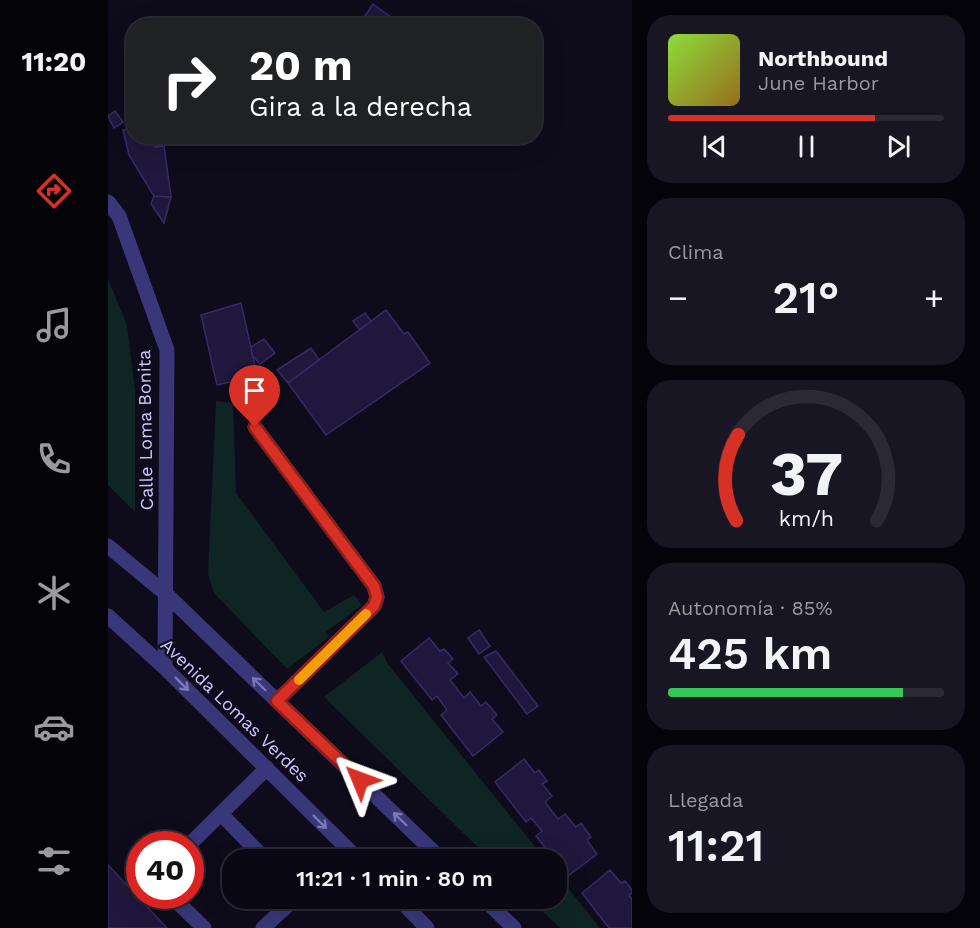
<!DOCTYPE html>
<html lang="es">
<head>
<meta charset="utf-8">
<style>
	:root { --surface:#0a0814; --page:#181622; --text:#f1f3f6; --muted:#999aa0; --line:#2a2934; --accent:#d93025 }
	body { margin:0; font-family:"Work Sans",sans-serif; background:var(--page); color:var(--text); height:100vh; display:flex; flex-direction:column; font-size:22px; white-space:nowrap }
	* { box-sizing:border-box; margin:0 }
	p { font-size:20px; color:var(--muted) }
	.icon { flex:none; width:33px; height:33px; fill:none; stroke:currentColor; stroke-width:2; stroke-linecap:round; stroke-linejoin:round }
	.map { position:relative; flex:1; overflow:hidden }
	.panel { display:flex; flex-direction:column; gap:15px; padding:15px; background:#06040b; width:348px }
	.panel>* { flex:none }
	.guide { position:absolute; left:18px; top:18px; width:416px; height:126px; border-radius:24px; box-shadow:0 6px 24px #0002,0 0 0 2px var(--line); background:#202124; color:#fff; overflow:hidden }
	.speed { position:absolute; left:18px; top:831px; display:flex; gap:12px; font-size:30px; font-weight:700; text-align:center }
	.speed>* { display:grid; place-content:center; width:78px; height:78px; border-radius:50%; background:var(--surface); box-shadow:0 6px 24px #0002,0 0 0 2px var(--line); line-height:1 }
	.speed .limit { border:9px solid #d22; background:#fff; color:#111 }
	.pin { position:absolute; display:grid; place-items:center; width:51px; height:51px; color:#fff; margin:-62px -26px; border-radius:50% 50% 50% 0; rotate:-45deg; box-shadow:0 0 6px #0007 }
	.pin .icon { rotate:45deg }
	.me { position:absolute; width:66px; margin:-33px; rotate:314deg; stroke-linejoin:round; filter:drop-shadow(0 0 4px #0008) }
	.turn { display:flex; align-items:center; gap:21px; height:126px; padding:0 24px; font-size:27px }
	.turn .icon { width:78px; height:78px; stroke-width:2.5 }
	.turn b { display:block; font-size:42px; line-height:51px }
	.big { font-size:45px; font-weight:600; line-height:1.1 }
	.panel .tile { flex:1; display:flex; flex-direction:column; justify-content:center; gap:9px; min-width:0; padding:0 21px; border-radius:24px; background:var(--page) }
	.panel .dial { align-items:center; gap:0 }
	.dial svg { height:156px; overflow:visible; fill:none; stroke:var(--line); stroke-width:7; stroke-linecap:round; text-anchor:middle }
	.dial text { fill:var(--text); stroke:none }
	.song { display:flex; align-items:center; gap:18px }
	.cover { width:72px; height:72px; border-radius:9px; background:linear-gradient(135deg,hsl(90 70% 55%),hsl(40 70% 35%)) }
	.played { height:6px; border-radius:3px; background:linear-gradient(90deg,var(--accent) 75%,var(--line) 75%) }
	.keys { display:flex; justify-content:space-around; direction:ltr }
	.heat { display:flex; justify-content:space-between; align-items:center; font-size:33px; direction:ltr }
	.charge { height:9px; border-radius:4px; background:linear-gradient(90deg,#34c759 85%,var(--line) 0) }
	.trip { position:absolute; left:114px; top:849px; width:345px; height:60px; border-radius:24px; background:var(--surface); box-shadow:0 6px 24px #0002,0 0 0 2px var(--line); font-weight:600; line-height:60px; text-align:center }
	main { display:flex; flex:1; min-height:0 }
	.tabs { display:flex; flex-direction:column; width:108px; justify-content:space-around; align-items:center; background:#040308; color:var(--muted) }
	.tabs .icon { width:42px; height:42px }
	.tabs .active { color:var(--accent) }
	.tabs b { font-size:27px; color:var(--text) }
	.map>svg:first-child { display:block }
	.green { fill:#0f2524 }
	.building { fill:#1f183c; stroke:#362b67; stroke-width:1.5 }
	.lines { fill:none; stroke-linecap:round; stroke-linejoin:round }
	.minor { stroke:#393779; stroke-width:15 }
	.oneway { stroke:#7c78b5 }
	.route-casing { stroke:#8d1f18; stroke-width:15 }
	.route { stroke:#d93025; stroke-width:10 }
	.slow { stroke:#f59e0b; stroke-width:10 }
	.labels { text-anchor:middle; dominant-baseline:central; stroke-width:4.5; stroke-linejoin:round; paint-order:stroke }
	.street-label { font-size:18px; fill:#cdc7fe; stroke:#0e0b1b }
</style>
</head>
<body>
<main>
<nav class="tabs">
<b>11:20</b>
<svg class="icon active" aria-label="directions" viewBox="0 0 24 24"><path d="M12 3l9 9-9 9-9-9zM9 14v-3h6M13 9l2 2-2 2"/></svg>
<svg class="icon" aria-label="music" viewBox="0 0 24 24"><path d="M9 18V5l10-2v13"/><circle cx="6" cy="18" r="3"/><circle cx="16" cy="16" r="3"/></svg>
<svg class="icon" aria-label="phone" viewBox="0 0 24 24"><path d="M5 4h4l2 5-3 2q2 4 5 5l2-3 5 2v4C11 20 4 13 5 4z"/></svg>
<svg class="icon" aria-label="climate" viewBox="0 0 24 24"><path d="M12 3v18M4 7l16 10M4 17L20 7"/></svg>
<svg class="icon" aria-label="car" viewBox="0 0 24 24"><path d="M5 17H2v-5l4-1 3-4h7l3 4 3 1v5h-3M9 17h6M6 11h13"/><circle cx="7" cy="17" r="2"/><circle cx="17" cy="17" r="2"/></svg>
<svg class="icon" aria-label="filters" viewBox="0 0 24 24"><path d="M4 7h16M4 17h16"/><circle cx="9" cy="7" r="2"/><circle cx="15" cy="17" r="2"/></svg>
</nav>
<div class="map">
<svg width="524" height="928" viewBox="0 0 524 928">
	<rect width="100%" height="100%" fill="#0e0b1b"/>
	<path class="green" d="M0,279l19,46 8,66v121l-27,-27z
		M108,401l17,2 3,90 88,119 30,-17 8,10 -36,27 3,5 -42,32 -73,-76 -6,-19z
		M274,652l6,12 157,195h-55l-166,-162z
		M449,874l43,54h-40l-30,-29 26,-1z"/>
	<path class="building" d="M265,4l30,22h-45z
		M7,111l8,11 -9,6 -6,-12z
		M26,128v8h17l3,11 10,-1 7,51 -17,-1 -25,-41 -6,-25z
		M46,196l17,1 -7,26 -13,-19z
		M133,303l16,72 -26,9 -1,-2 -13,3 -16,-70z
		M278,310l18,24 4,-2 22,31 -104,72 -38,-52z
		M257,313l6,8 -11,9 -7,-9z
		M156,339l11,14 -15,11 -8,-9 -1,-8z
		M203,348l8,12 -31,23 -11,-13z
		M371,630l11,16 -11,8 -11,-16z
		M321,638l11,13 4,-2 9,10 -5,4 10,11 -8,6 14,18 6,-6 11,14 5,-4 11,13 -5,4 11,13 -30,24 -32,-41 6,-5 -10,-14 -5,4 -31,-39z
		M388,651l42,55 -11,8 -43,-57z
		M416,759l11,14 4,-3 8,11 -5,3 10,12 -7,6 13,17 7,-5 11,13 5,-4 10,14 -4,3 10,14 -29,22 -32,-40 6,-5 -11,-13 -5,4 -31,-40z
		M0,865l59,63h-59z
		M502,870l11,13 4,-2 7,9v3l-3,2 3,4v29h-23l-27,-35z"/>
	<g class="lines">
		<path class="minor" d="M0,202l11,14 48,134 -2,318
			M147,427l119,159 3,11 -3,9 -97,95
			M0,546l58,48 276,266
			M0,616l57,52 194,192
			M113,814l45,46
			M82,844l77,-76
			M63,896l33,32
			M290,898l29,30
			M375,898l31,30
			M155,928l26,-24 2,-6"/>
	</g>
	<defs><path id="oneway-shaft" d="M-6 0H5M1.5-3L5.5 0L1.5 3" fill="none" stroke-width="1.6" stroke-linecap="round" stroke-linejoin="round" transform="scale(1.5)"/></defs>
	<g class="oneway">
		<use href="#oneway-shaft" transform="translate(74 684) rotate(45)"/>
		<use href="#oneway-shaft" transform="translate(151 684) rotate(-136)"/>
		<use href="#oneway-shaft" transform="translate(292 819) rotate(-136)"/>
		<use href="#oneway-shaft" transform="translate(212 822) rotate(45)"/>
	</g>
	<g class="lines">
		<defs>
			<path id="route" d="M147,427l119,159 3,11 -3,9 -97,95 83,79"/>
		</defs>
		<use href="#route" class="route-casing"/>
		<use href="#route" class="route"/>
		<path class="slow" d="M191,680l67,-66"/>
	</g>
	<g class="labels">
		<g class="street-label">
			<text transform="translate(37 430) rotate(-91)">Calle Loma Bonita</text>
			<text transform="translate(127 710) rotate(44)">Avenida Lomas Verdes</text>
		</g>
	</g>
</svg>
<div class="speed"><div class="limit">40</div></div>
<div class="pin" style="left:147px;top:427px;background:#d93025"><svg class="icon" aria-label="arrive" viewBox="0 0 24 24"><path d="M6 21V4h12l-3 4 3 4H6"/></svg></div>
<svg class="me" style="left:252px;top:780px" viewBox="-20 -20 40 40"><path d="M0-17L14 15 0 8-14 15z" fill="#d93025" stroke="#fff" stroke-width="4"/></svg>
<div class="trip">11:21 · 1 min · 80 m</div>
<div class="guide">
<div class="turn"><svg class="icon" aria-label="right" viewBox="0 0 24 24"><path d="M7 20v-9h11M14 6l5 5-5 5"/></svg><div><b>20 m</b>Gira a la derecha</div></div>
</div>
</div>
<section class="panel">
<div class="tile">
<div class="song"><i class="cover"></i><div><b>Northbound</b><p>June Harbor</p></div></div>
<div class="played"></div>
<div class="keys"><svg class="icon" aria-label="previous" viewBox="0 0 24 24"><path d="M18 5L8 12l10 7zM5 5v14"/></svg><svg class="icon" aria-label="pause" viewBox="0 0 24 24"><path d="M8 5v14M16 5v14"/></svg><svg class="icon" aria-label="next" viewBox="0 0 24 24"><path d="M6 5l10 7-10 7zM19 5v14"/></svg></div>
</div>
<div class="tile"><p>Clima</p>
<div class="heat"><a>−</a><b class="big">21°</b><a>+</a></div>
</div>
<div class="tile dial"><svg viewBox="0 0 100 80">
<path d="M14 69A42 42 0 1 1 86 69"/>
<path d="M14 69A42 42 0 0 1 15 25" stroke="#d93025"/>
<text x="50" y="56" font-size="32" font-weight="700">37</text>
<text x="50" y="72" font-size="11">km/h</text>
</svg></div>
<div class="tile"><p>Autonomía · 85%</p><b class="big">425 km</b><div class="charge"></div></div>
<div class="tile"><p>Llegada</p><b class="big">11:21</b></div>
</section>
</main>
</body>
</html>
